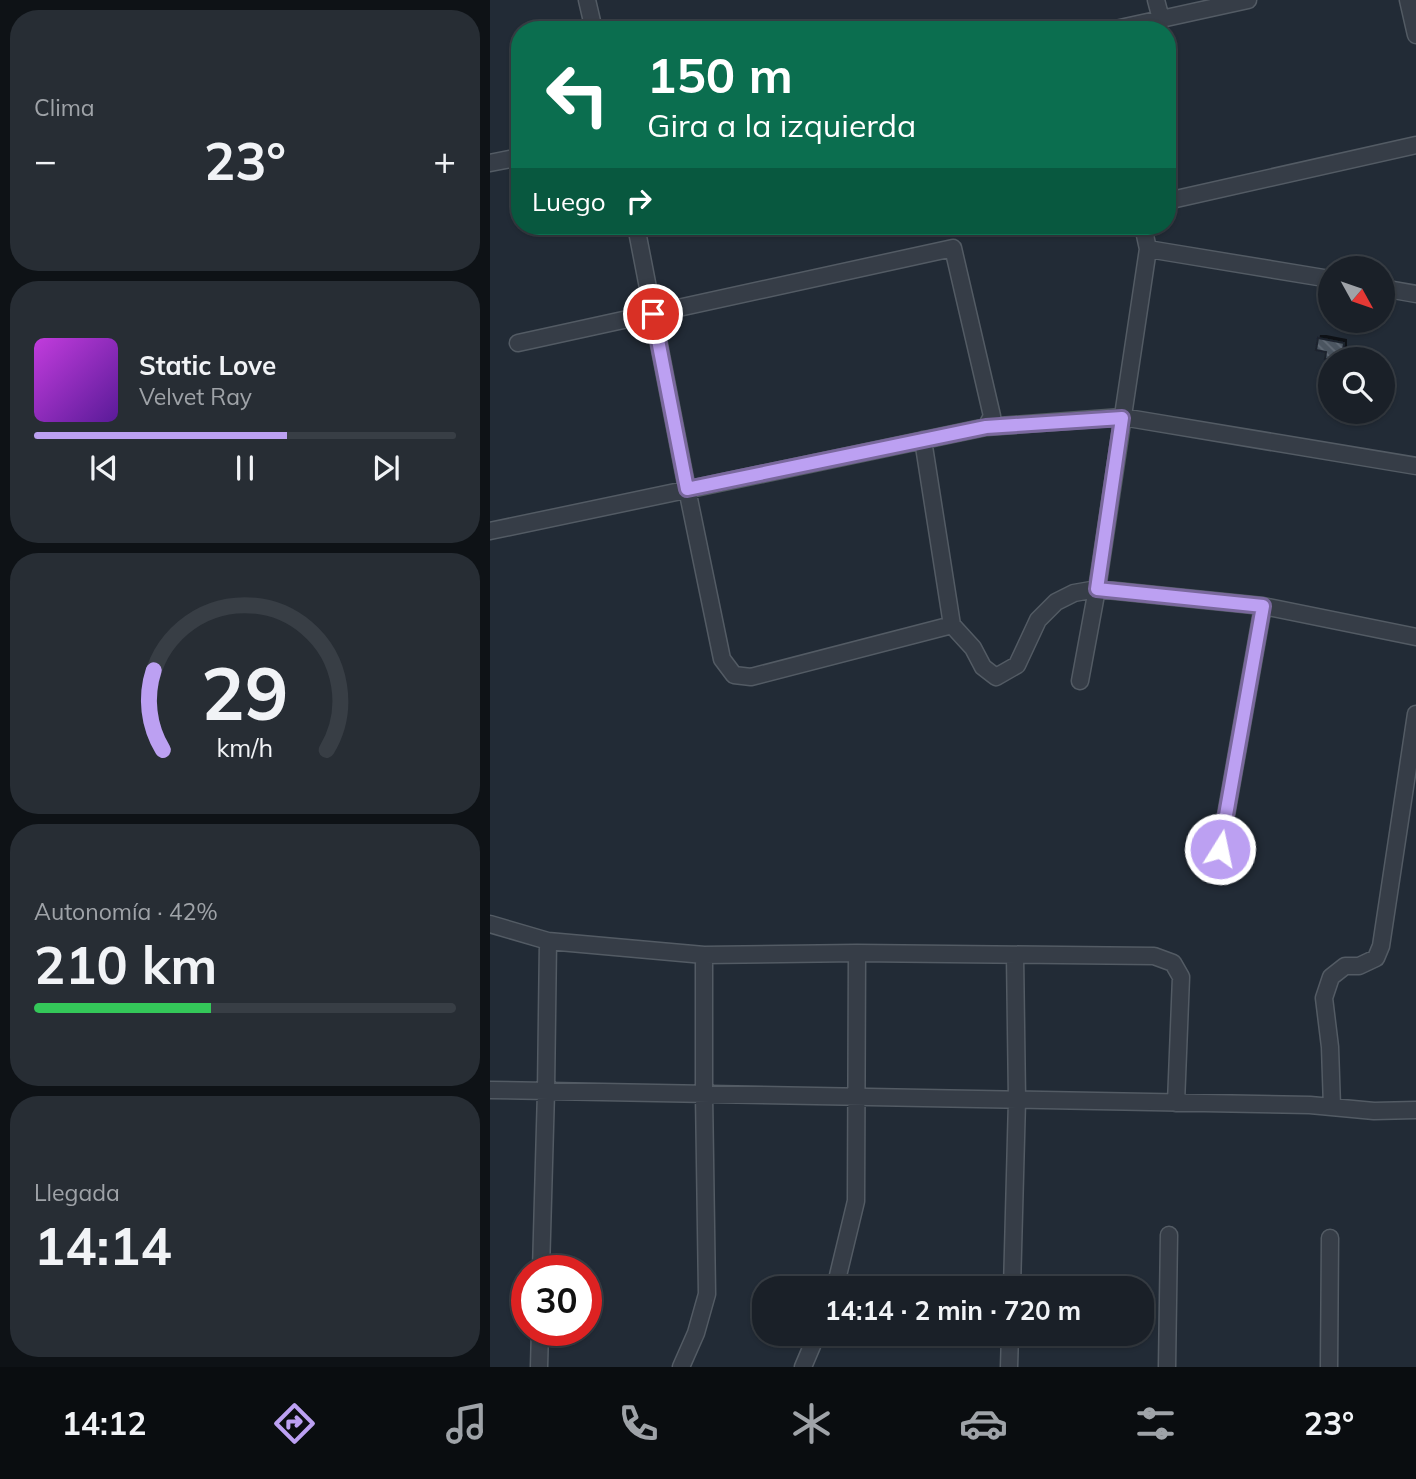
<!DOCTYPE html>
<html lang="es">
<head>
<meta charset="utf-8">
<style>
	:root { --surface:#1a2028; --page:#272d34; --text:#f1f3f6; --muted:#9fa3a8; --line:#383e45; --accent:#bca0f2 }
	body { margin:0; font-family:Mulish,sans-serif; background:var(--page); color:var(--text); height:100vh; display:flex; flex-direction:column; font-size:26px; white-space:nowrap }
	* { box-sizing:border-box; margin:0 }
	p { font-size:23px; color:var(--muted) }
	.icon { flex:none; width:38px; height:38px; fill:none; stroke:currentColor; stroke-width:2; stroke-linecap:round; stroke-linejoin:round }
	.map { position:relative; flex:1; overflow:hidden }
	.drawer { display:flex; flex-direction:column; gap:10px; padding:10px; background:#0e1216; width:490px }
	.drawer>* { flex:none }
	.banner { position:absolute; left:21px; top:21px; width:665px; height:214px; border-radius:28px; box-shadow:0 2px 5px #0004,0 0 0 2px var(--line); background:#0b6e4f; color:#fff; overflow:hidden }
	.needle { width:46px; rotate:130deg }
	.buttons { position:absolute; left:828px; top:256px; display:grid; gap:14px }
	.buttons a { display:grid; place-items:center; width:77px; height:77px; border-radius:50%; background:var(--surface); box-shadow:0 2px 5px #0004,0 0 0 2px var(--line); font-size:35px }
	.speed { position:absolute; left:21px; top:1255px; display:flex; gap:14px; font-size:35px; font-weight:700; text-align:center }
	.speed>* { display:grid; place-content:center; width:91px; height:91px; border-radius:50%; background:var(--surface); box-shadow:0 2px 5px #0004,0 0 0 2px var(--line); line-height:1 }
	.speed .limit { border:10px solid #d22; background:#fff; color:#111 }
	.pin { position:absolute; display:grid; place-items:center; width:60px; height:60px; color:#fff; margin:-30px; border:4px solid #fff; border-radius:50%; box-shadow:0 2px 7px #0007 }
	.me { position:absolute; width:77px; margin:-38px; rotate:10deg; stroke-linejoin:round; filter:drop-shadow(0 0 5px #0008) }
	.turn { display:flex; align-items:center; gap:24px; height:147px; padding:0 21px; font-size:32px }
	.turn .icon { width:91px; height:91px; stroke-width:2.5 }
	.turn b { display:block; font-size:49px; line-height:60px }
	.then { display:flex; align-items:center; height:66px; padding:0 21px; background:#0003; gap:14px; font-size:26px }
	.big { font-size:52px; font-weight:700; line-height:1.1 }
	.drawer .widget { flex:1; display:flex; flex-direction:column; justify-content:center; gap:10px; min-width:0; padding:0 24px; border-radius:28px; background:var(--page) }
	.drawer .dial { align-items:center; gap:0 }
	.dial svg { height:182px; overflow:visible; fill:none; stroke:var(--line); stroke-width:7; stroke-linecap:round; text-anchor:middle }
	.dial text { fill:var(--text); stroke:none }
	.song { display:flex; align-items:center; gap:21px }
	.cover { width:84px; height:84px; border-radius:10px; background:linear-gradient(135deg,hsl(290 70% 55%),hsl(270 70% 35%)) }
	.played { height:7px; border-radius:4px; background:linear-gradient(90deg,var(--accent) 60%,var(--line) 60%) }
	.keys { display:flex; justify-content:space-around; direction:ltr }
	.heat { display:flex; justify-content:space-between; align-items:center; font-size:38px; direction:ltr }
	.charge { height:10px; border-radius:5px; background:linear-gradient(90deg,#34c759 42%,var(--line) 0) }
	.trip { position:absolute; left:262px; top:1276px; width:402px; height:70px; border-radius:28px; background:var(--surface); box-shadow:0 2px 5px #0004,0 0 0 2px var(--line); font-weight:700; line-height:70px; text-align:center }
	.tabs { display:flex; height:112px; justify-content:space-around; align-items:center; background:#0a0d10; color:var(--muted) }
	.tabs .icon { width:49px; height:49px }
	.tabs .active { color:var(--accent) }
	.tabs b { font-size:32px; color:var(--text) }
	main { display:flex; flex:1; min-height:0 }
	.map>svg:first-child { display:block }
	.building { fill:url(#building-back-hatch); stroke:#1d242d; stroke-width:2; filter:url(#shadow) }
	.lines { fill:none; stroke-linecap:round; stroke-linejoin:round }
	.minor-casing { stroke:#535b64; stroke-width:19 }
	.minor { stroke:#363d47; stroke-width:16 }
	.route-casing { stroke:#7a689d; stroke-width:18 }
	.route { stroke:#bca0f2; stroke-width:12 }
</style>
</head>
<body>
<main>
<section class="drawer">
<div class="widget"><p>Clima</p>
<div class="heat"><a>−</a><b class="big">23°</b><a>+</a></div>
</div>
<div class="widget">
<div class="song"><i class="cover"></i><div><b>Static Love</b><p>Velvet Ray</p></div></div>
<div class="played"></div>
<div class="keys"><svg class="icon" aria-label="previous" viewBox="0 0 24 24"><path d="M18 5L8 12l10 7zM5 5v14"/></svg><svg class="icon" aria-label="pause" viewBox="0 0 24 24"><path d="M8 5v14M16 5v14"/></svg><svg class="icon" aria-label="next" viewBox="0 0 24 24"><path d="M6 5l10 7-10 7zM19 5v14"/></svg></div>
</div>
<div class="widget dial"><svg viewBox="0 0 100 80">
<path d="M14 69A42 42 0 1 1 86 69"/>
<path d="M14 69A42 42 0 0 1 10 34" stroke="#bca0f2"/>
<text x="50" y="56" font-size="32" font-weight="700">29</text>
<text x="50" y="72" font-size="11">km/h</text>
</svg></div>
<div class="widget"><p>Autonomía · 42%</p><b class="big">210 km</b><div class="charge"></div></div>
<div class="widget"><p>Llegada</p><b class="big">14:14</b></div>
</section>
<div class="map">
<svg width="926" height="1367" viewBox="0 0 926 1367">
	<defs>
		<pattern id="building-back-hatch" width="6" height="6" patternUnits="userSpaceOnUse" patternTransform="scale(1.75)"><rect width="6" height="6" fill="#4b5561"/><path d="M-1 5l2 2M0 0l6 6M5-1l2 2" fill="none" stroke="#626b76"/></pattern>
		<filter id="shadow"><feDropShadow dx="3" dy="-3" stdDeviation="0" flood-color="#0009"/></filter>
	</defs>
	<rect width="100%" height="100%" fill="#222b36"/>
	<path class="building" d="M828,338l26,5 -2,16h-17l1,-7 -10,-2z"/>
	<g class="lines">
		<defs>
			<path id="minor" d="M97,0l7,30
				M666,0l5,19
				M918,0l8,35
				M621,30l137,-30
				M0,163l30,-6
				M677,201l249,-56
				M146,226l51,263 35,170 12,16 17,2 201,-52 21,23 10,19 13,10 21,-12 21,-45 18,-18 18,-9 23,-4 166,17 153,31
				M658,249l182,30
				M892,288l34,6
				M28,343l435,-95 39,168 -6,11
				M433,440l29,185
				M0,531l496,-104 136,-10 294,49
				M590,681l17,-92 51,-340 -5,-23
				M730,849l43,-243
				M0,924l58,17 156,14 153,-2 297,3 19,7 8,14 -5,126
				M0,1090l820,15 64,6 42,-1
				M842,1107l-2,-60 -6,-49 7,-21 14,-11h14l17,-8 5,-12 35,-232
				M51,1270l5,-179 2,-150
				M345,1288l21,-87 1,-248
				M522,1288l5,-188 -2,-145
				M49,1367l1,-37
				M191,1367l15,-34 11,-39 -3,-200v-139
				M313,1367l14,-33
				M519,1367l1,-33
				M677,1367l2,-132
				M839,1367l1,-129"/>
		</defs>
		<use href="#minor" class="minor-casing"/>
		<use href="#minor" class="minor"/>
	</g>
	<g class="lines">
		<defs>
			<path id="route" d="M163,314l34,175 299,-62 136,-9 -25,171 166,17 -43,243"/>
		</defs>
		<use href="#route" class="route-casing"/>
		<use href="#route" class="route"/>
	</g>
</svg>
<div class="buttons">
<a><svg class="needle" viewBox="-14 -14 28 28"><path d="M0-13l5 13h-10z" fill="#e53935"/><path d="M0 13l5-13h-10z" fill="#9fa3a8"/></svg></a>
<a><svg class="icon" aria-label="search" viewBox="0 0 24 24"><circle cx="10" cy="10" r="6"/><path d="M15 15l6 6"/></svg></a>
</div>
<div class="speed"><div class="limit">30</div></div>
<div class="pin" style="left:163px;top:314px;background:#d93025"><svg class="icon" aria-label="arrive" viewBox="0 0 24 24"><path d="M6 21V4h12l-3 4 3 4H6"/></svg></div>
<svg class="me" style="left:730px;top:849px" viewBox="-20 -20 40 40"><circle r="17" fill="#bca0f2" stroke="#fff" stroke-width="3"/><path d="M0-11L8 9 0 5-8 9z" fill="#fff"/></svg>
<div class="trip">14:14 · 2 min · 720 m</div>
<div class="banner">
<div class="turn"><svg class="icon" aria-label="left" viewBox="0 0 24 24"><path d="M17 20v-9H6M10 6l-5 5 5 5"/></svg><div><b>150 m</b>Gira a la izquierda</div></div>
<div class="then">Luego<svg class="icon" aria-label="right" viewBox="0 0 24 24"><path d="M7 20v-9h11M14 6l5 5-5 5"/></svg></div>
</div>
</div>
</main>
<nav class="tabs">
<b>14:12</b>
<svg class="icon active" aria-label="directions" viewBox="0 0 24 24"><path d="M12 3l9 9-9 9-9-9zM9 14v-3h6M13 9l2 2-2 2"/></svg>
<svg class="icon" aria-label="music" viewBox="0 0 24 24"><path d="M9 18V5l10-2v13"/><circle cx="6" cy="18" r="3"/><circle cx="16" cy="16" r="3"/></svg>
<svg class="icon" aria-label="phone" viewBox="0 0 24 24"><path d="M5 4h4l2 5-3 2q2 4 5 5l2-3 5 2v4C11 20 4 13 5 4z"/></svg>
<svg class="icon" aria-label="climate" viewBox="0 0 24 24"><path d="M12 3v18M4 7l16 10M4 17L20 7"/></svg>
<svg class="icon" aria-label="car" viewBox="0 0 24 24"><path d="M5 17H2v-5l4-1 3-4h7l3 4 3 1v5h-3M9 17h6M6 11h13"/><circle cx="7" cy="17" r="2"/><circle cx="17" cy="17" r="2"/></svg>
<svg class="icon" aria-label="filters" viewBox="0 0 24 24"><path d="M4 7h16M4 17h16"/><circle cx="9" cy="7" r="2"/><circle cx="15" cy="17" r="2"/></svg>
<b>23°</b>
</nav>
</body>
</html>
